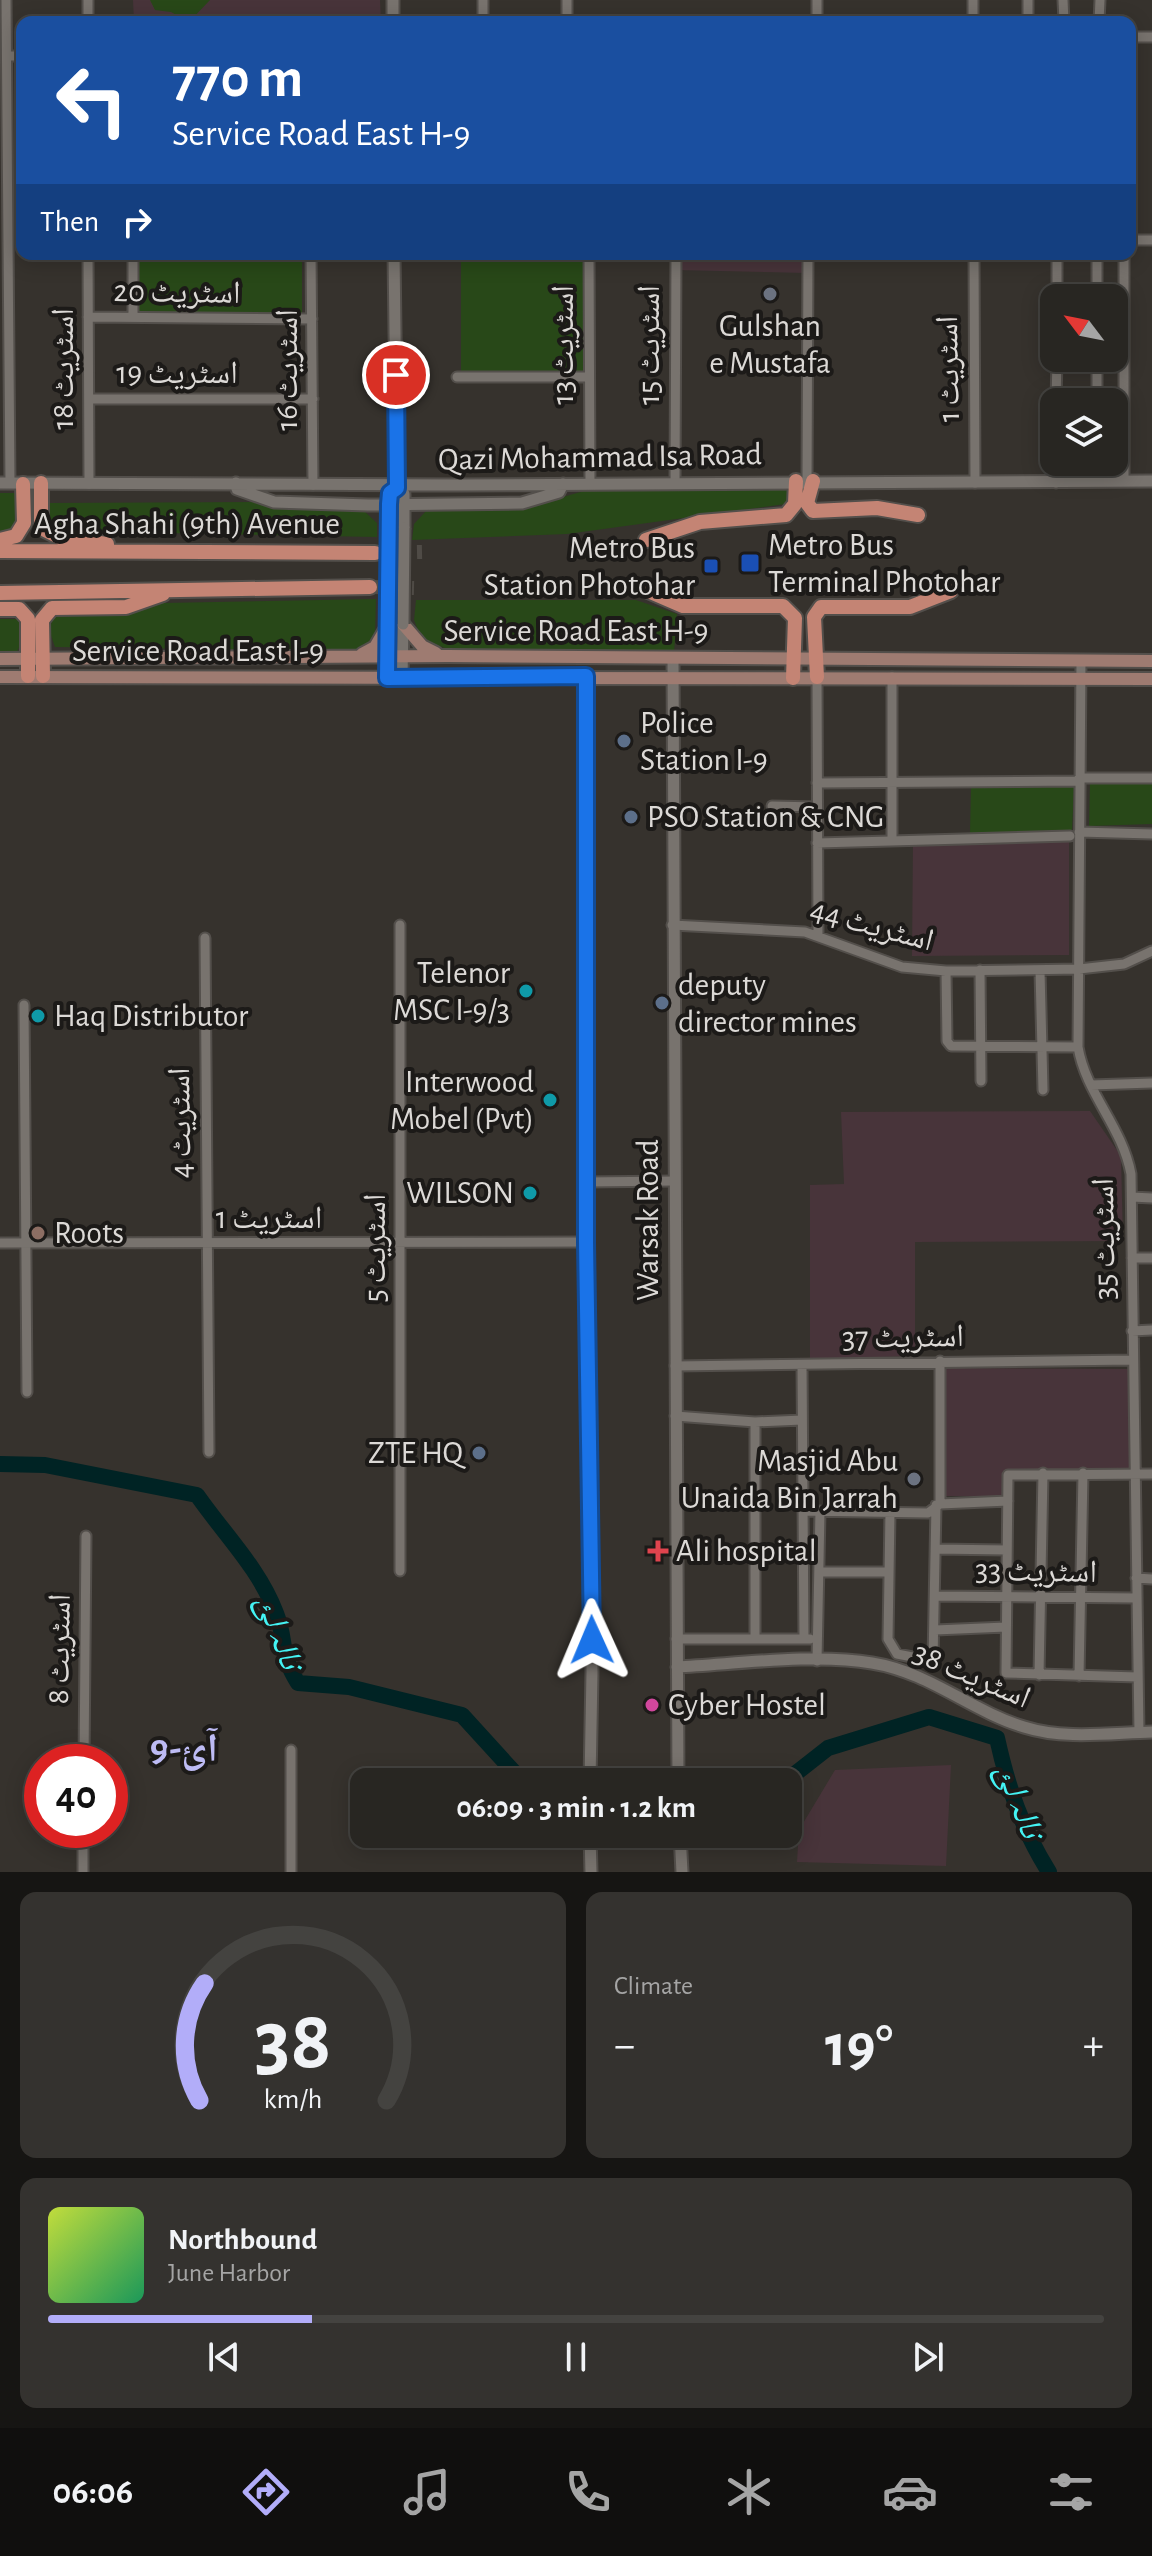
<!DOCTYPE html>
<html lang="en">
<head>
<meta charset="utf-8">
<style>
	:root { --surface:#282622; --page:#34322f; --text:#f1f3f6; --muted:#a5a5a5; --line:#444340; --accent:#b2adf9 }
	body { margin:0; font-family:"Alegreya Sans","Noto Naskh Arabic",sans-serif; background:var(--page); color:var(--text); height:100vh; display:flex; flex-direction:column; font-size:30px; white-space:nowrap }
	* { box-sizing:border-box; margin:0 }
	p { font-size:26px; color:var(--muted) }
	.icon { flex:none; width:44px; height:44px; fill:none; stroke:currentColor; stroke-width:2; stroke-linecap:round; stroke-linejoin:round }
	.map { position:relative; height:1872px; overflow:hidden }
	.details { display:flex; flex-direction:column; gap:20px; padding:20px; background:#161513; flex:1 }
	.details>* { flex:none }
	.hud { position:absolute; left:16px; top:16px; width:1120px; height:244px; border-radius:16px; box-shadow:0 4px 20px #0003,0 0 0 2px var(--line); background:#1a4fa0; color:#fff; overflow:hidden }
	.needle { width:52px; rotate:302deg }
	.fabs { position:absolute; left:1040px; top:284px; display:grid; gap:16px }
	.fabs a { display:grid; place-items:center; width:88px; height:88px; border-radius:16px; background:var(--surface); box-shadow:0 4px 20px #0003,0 0 0 2px var(--line); font-size:40px }
	.speed { position:absolute; left:24px; top:1744px; display:flex; gap:16px; font-size:40px; font-weight:700; text-align:center }
	.speed>* { display:grid; place-content:center; width:104px; height:104px; border-radius:50%; background:var(--surface); box-shadow:0 4px 20px #0003,0 0 0 2px var(--line); line-height:1 }
	.speed .limit { border:12px solid #d22; background:#fff; color:#111 }
	.pin { position:absolute; display:grid; place-items:center; width:68px; height:68px; color:#fff; margin:-34px; border:4px solid #fff; border-radius:50%; box-shadow:0 2px 8px #0007 }
	.me { position:absolute; width:88px; margin:-44px; rotate:359deg; stroke-linejoin:round; filter:drop-shadow(0 0 6px #0008) }
	.turn { display:flex; align-items:center; gap:28px; height:168px; padding:0 24px; font-size:36px }
	.turn .icon { width:104px; height:104px; stroke-width:2.5 }
	.turn b { display:block; font-size:56px; line-height:68px }
	.then { display:flex; align-items:center; height:76px; padding:0 24px; background:#0003; gap:16px; font-size:30px }
	.big { font-size:60px; font-weight:600; line-height:1.1 }
	.details .card { flex:1; display:flex; flex-direction:column; justify-content:center; gap:12px; min-width:0; padding:0 28px; border-radius:16px; background:var(--page) }
	.details .dial { align-items:center; gap:0 }
	.dial svg { height:208px; overflow:visible; fill:none; stroke:var(--line); stroke-width:7; stroke-linecap:round; text-anchor:middle }
	.dial text { fill:var(--text); stroke:none }
	.song { display:flex; align-items:center; gap:24px }
	.cover { width:96px; height:96px; border-radius:12px; background:linear-gradient(135deg,hsl(70 70% 55%),hsl(150 70% 35%)) }
	.played { height:8px; border-radius:4px; background:linear-gradient(90deg,var(--accent) 25%,var(--line) 25%) }
	.keys { display:flex; justify-content:space-around; direction:ltr }
	.heat { display:flex; justify-content:space-between; align-items:center; font-size:44px; direction:ltr }
	.details .tiles { flex:1; display:grid; gap:20px; grid-template-columns:1fr 1fr }
	.card:last-child { grid-column:span 2 }
	.trip { position:absolute; left:350px; top:1768px; width:452px; height:80px; border-radius:16px; background:var(--surface); box-shadow:0 4px 20px #0003,0 0 0 2px var(--line); font-weight:600; line-height:80px; text-align:center }
	.menu { display:flex; height:128px; justify-content:space-around; align-items:center; background:#100f0e; color:var(--muted) }
	.menu .icon { width:56px; height:56px }
	.menu .active { color:var(--accent) }
	.menu b { font-size:36px; color:var(--text) }
	.map>svg:first-child { display:block }
	.education { fill:#48343a }
	.green { fill:#284818 }
	.lines { fill:none; stroke-linecap:round; stroke-linejoin:round }
	.river { stroke:#002324; stroke-width:16 }
	.primary-tunnel { stroke:#4f4b46; stroke-width:14; stroke-dasharray:14 7; stroke-linecap:butt }
	.minor-casing { stroke:#534f4b; stroke-width:13 }
	.tertiary-casing { stroke:#534f4b; stroke-width:15 }
	.secondary-casing { stroke:#534f4b; stroke-width:16 }
	.primary-casing { stroke:#534f4b; stroke-width:18 }
	.minor { stroke:#78736e; stroke-width:9 }
	.tertiary { stroke:#78736e; stroke-width:11 }
	.secondary { stroke:#9e7b71; stroke-width:12 }
	.primary { stroke:#c48474; stroke-width:14 }
	.tertiary-bridge-casing { stroke:#534f4b; stroke-width:15; stroke-linecap:butt }
	.tertiary-bridge { stroke:#78736e; stroke-width:11 }
	.route-casing { stroke:#114b97; stroke-width:20 }
	.route { stroke:#1a73e8; stroke-width:14 }
	.worship-dot { fill:#6b7280; stroke:#1c1a18; stroke-width:3 }
	.transit-dot { fill:#1a4fb4; stroke:#1c1a18; stroke-width:3 }
	.service-dot { fill:#5c6f8a; stroke:#1c1a18; stroke-width:3 }
	.culture-dot { fill:#0f9aa8; stroke:#1c1a18; stroke-width:3 }
	.education-dot { fill:#8d6e63; stroke:#1c1a18; stroke-width:3 }
	.health-dot { fill:#e0444e; stroke:#1c1a18; stroke-width:3 }
	.hotel-dot { fill:#d1479c; stroke:#1c1a18; stroke-width:3 }
	.labels { text-anchor:middle; dominant-baseline:central; stroke-width:8; stroke-linejoin:round; paint-order:stroke }
	.street-label { font-size:32px; fill:#dcd9d6; stroke:#1c1a18 }
	.poi-label { font-size:32px; fill:#dcd9d6; stroke:#1c1a18; text-anchor:start }
	.water-label { font-size:34px; font-style:italic; fill:#44f3f4; stroke:#1c1a18 }
	.district-label { font-size:40px; font-weight:bold; fill:#bdbbf4; stroke:#1c1a18 }
</style>
</head>
<body>
<div class="map">
<svg width="1152" height="1872" viewBox="0 0 1152 1872">
	<rect width="100%" height="100%" fill="#36322d"/>
	<path class="education" d="M133,0h247l1,22h-247z
		M676,254h132v19l-133,-3z
		M913,839h156v116l-157,1z
		M1090,1111l31,45 2,85 -208,1v114l-105,3v-174l34,-1 -3,-72z
		M940,1368l189,1 2,100 -122,1 -3,26h-67z
		M951,1765l-5,101 -149,-4 2,-32 36,-60z"/>
	<path class="green" d="M150,0h60l-21,22 -18,-10 -16,-2z
		M136,254h166v59h-166z
		M461,254h123l1,120 -124,-1z
		M790,488l-4,16 -219,30 -155,6 2,-16 12,-13 98,-3 60,-17z
		M0,493h16l5,4 1,22 -12,14 -10,1z
		M254,502l109,8 14,13v14l-315,-6 -15,-12 2,-16z
		M376,599l-1,36 -15,16 -305,-4 -6,-17 5,-14 71,-1 38,-12z
		M416,600h220l41,14 -3,38 -226,-3 -26,-9 -8,-20z
		M0,619h21l2,19 -6,14h-17z
		M1090,784h62v40l-63,2z
		M1074,786l-2,45 -102,2 1,-46z"/>
	<g class="lines">
		<path class="river" d="M0,1464l45,1 152,30c27,39 62,73 79,118 11,28 3,40 22,70l51,4 113,28 61,67
			M765,1782l26,-5 37,-29 101,-31 68,21c11,50 25,91 52,134"/>
		<path class="primary-tunnel" d="M375,553l47,-1
			M370,587l44,1"/>
		<defs>
			<path id="minor" d="M6,0l4,483
				M88,0v22
				M567,0v22
				M817,0v22
				M1063,0l1,22
				M483,22v-22
				M973,22v-22
				M1028,22v-22
				M1099,22l1,-22
				M1130,37h22
				M7,56h15
				M1130,240h22
				M88,254l1,230
				M311,254l2,231
				M589,254l1,230
				M974,254l1,229
				M1057,298v-44
				M1097,298v-44
				M88,317l224,2
				M133,317v-63
				M457,377h132
				M89,399h224
				M1056,402l1,-44
				M1097,402v-44
				M1097,462v19
				M807,481l1,-227
				M1124,481v-227
				M1056,483v-21
				M675,484l1,-230
				M1081,661l-3,386c8,47 44,79 53,127l8,559
				M817,677l1,258
				M892,677v163
				M1079,778h73
				M817,783l262,-2
				M772,806l45,1
				M1079,832l73,2
				M817,843l253,-7
				M400,925v646
				M672,925l133,7 97,35 44,4 133,-2 45,-5 28,-13
				M205,938l4,514
				M980,970l1,111
				M946,971l1,70 4,5 127,1
				M1040,971l3,119
				M24,1005l3,387
				M1091,1085l61,-2
				M586,1182l88,-1
				M1132,1197l20,1
				M0,1243l586,-1
				M1132,1258h20
				M1132,1331l20,-1
				M802,1365l2,274
				M675,1366l457,-6
				M675,1416l80,6 47,-2
				M755,1422v217
				M940,1504v-143
				M805,1511l123,2 12,-9 68,-3
				M890,1512l-2,127 9,15 36,7 3,-156
				M936,1549l71,1
				M819,1572h70
				M1136,1578l16,1
				M935,1596l201,2
				M935,1630l71,-3
				M676,1639h134
				M817,1661l3,-150
				M1039,1675l4,-202
				M1079,1676l4,-203
				M1137,1677l-131,-4 2,-198 144,-1
				M291,1750v122
				M84,1762l2,-226
				M83,1872v-42"/>
			<path id="tertiary" d="M393,0v22
				M394,254l3,234
				M0,483l457,2 695,-4
				M236,483l1,6 37,13 94,3 154,-2 37,-11 4,-8
				M397,488l7,6v34
				M389,528l1,-35 7,-5
				M673,658l5,1124
				M586,676v566l6,430 -2,110
				M387,678l2,-55
				M402,678l1,-54
				M677,1667c59,-3 138,-14 195,-4 57,9 99,48 152,64 41,13 86,6 128,5
				M590,1834l1,38
				M680,1834l2,38"/>
			<path id="secondary" d="M403,624l19,22 14,7
				M362,654l13,-7 14,-24
				M0,659l448,-3 704,5
				M0,677l1152,2"/>
			<path id="primary" d="M813,481l-6,22 6,8 64,-3 41,7
				M41,483v37l4,10 16,8 46,6
				M0,540l16,-4 8,-13 -1,-39
				M646,540l54,-18 86,-7 9,-11 1,-23
				M0,551l375,2
				M646,590l37,16h100l12,12 -2,60
				M0,593l370,-6
				M0,609h19l9,10v57
				M43,676l-1,-56 10,-12 74,-1 37,-13
				M817,677l-3,-60 7,-10h89l41,-16"/>
		</defs>
		<use href="#minor" class="minor-casing"/>
		<use href="#tertiary" class="tertiary-casing"/>
		<use href="#secondary" class="secondary-casing"/>
		<use href="#primary" class="primary-casing"/>
		<use href="#minor" class="minor"/>
		<use href="#tertiary" class="tertiary"/>
		<use href="#secondary" class="secondary"/>
		<use href="#primary" class="primary"/>
		<defs>
			<path id="tertiary-bridge" d="M389,623v-95
				M403,624l1,-96"/>
		</defs>
		<use href="#tertiary-bridge" class="tertiary-bridge-casing"/>
		<use href="#tertiary-bridge" class="tertiary-bridge"/>
	</g>
	<g class="lines">
		<defs>
			<path id="route" d="M396,375l1,113 -7,5 -1,11 -2,174 199,-2v566l6,398"/>
		</defs>
		<use href="#route" class="route-casing"/>
		<use href="#route" class="route"/>
	</g>
	<g class="worship-dot">
		<circle cx="770" cy="294" r="8"/>
		<circle cx="914" cy="1479" r="8"/>
	</g>
	<g class="transit-dot">
		<rect x="740" y="553" width="20" height="20" rx="4"/>
		<rect x="703" y="558" width="16" height="16" rx="4"/>
	</g>
	<g class="service-dot">
		<circle cx="624" cy="741" r="8"/>
		<circle cx="631" cy="817" r="8"/>
		<circle cx="662" cy="1003" r="8"/>
		<circle cx="479" cy="1453" r="8"/>
	</g>
	<g class="culture-dot">
		<circle cx="526" cy="991" r="8"/>
		<circle cx="38" cy="1016" r="8"/>
		<circle cx="550" cy="1100" r="8"/>
		<circle cx="530" cy="1193" r="8"/>
	</g>
	<circle class="education-dot" cx="38" cy="1233" r="8"/>
	<path class="health-dot" d="M654 1539h8v8h8v8h-8v8h-8v-8h-8v-8h8z"/>
	<circle class="hotel-dot" cx="652" cy="1705" r="8"/>
	<g class="labels">
		<g class="street-label">
			<text transform="translate(177 292) rotate(1)">اسٹریٹ 20</text>
			<text transform="translate(563 345) rotate(-90)">اسٹریٹ 13</text>
			<text transform="translate(649 345) rotate(-90)">اسٹریٹ 15</text>
			<text transform="translate(63 369) rotate(-90)">اسٹریٹ 18</text>
			<text transform="translate(948 369) rotate(-91)">اسٹریٹ 1</text>
			<text transform="translate(287 370) rotate(-90)">اسٹریٹ 16</text>
			<text x="177" y="373">اسٹریٹ 19</text>
			<text transform="translate(600 457) rotate(-1)">Qazi Mohammad Isa Road</text>
			<text x="187" y="524">Agha Shahi (9th) Avenue</text>
			<text x="576" y="631">Service Road East H-9</text>
			<text x="198" y="651">Service Road East I-9</text>
			<text transform="translate(872 925) rotate(15)">اسٹریٹ 44</text>
			<text transform="translate(180 1123) rotate(-91)">اسٹریٹ 4</text>
			<text x="269" y="1218">اسٹریٹ 1</text>
			<text transform="translate(648 1220) rotate(-90)">Warsak Road</text>
			<text transform="translate(1104 1239) rotate(-91)">اسٹریٹ 35</text>
			<text transform="translate(375 1248) rotate(-90)">اسٹریٹ 5</text>
			<text transform="translate(903 1337) rotate(-1)">اسٹریٹ 37</text>
			<text transform="translate(1036 1571) rotate(1)">اسٹریٹ 33</text>
			<text transform="translate(59 1649) rotate(-89)">اسٹریٹ 8</text>
			<text transform="translate(972 1675) rotate(23)">اسٹریٹ 38</text>
		</g>
		<g class="poi-label">
			<text x="770" y="326" text-anchor="middle">Gulshan<tspan x="770" dy="37">e Mustafa</tspan></text>
			<text x="768" y="545">Metro Bus<tspan x="768" dy="37">Terminal Photohar</tspan></text>
			<text x="695" y="548" text-anchor="end">Metro Bus<tspan x="695" dy="37">Station Photohar</tspan></text>
			<text x="640" y="723">Police<tspan x="640" dy="37">Station I-9</tspan></text>
			<text x="647" y="817">PSO Station &amp; CNG</text>
			<text x="510" y="973" text-anchor="end">Telenor<tspan x="510" dy="37">MSC I-9/3</tspan></text>
			<text x="678" y="985">deputy<tspan x="678" dy="37">director mines</tspan></text>
			<text x="54" y="1016">Haq Distributor</text>
			<text x="534" y="1082" text-anchor="end">Interwood<tspan x="534" dy="37">Mobel (Pvt)</tspan></text>
			<text x="514" y="1193" text-anchor="end">WILSON</text>
			<text x="54" y="1233">Roots</text>
			<text x="463" y="1453" text-anchor="end">ZTE HQ</text>
			<text x="898" y="1461" text-anchor="end">Masjid Abu<tspan x="898" dy="37">Unaida Bin Jarrah</tspan></text>
			<text x="676" y="1551">Ali hospital</text>
			<text x="668" y="1705">Cyber Hostel</text>
		</g>
		<g class="water-label">
			<text transform="translate(279 1632) rotate(70)">نالہ لئ</text>
			<text transform="translate(1019 1801) rotate(69)">نالہ لئ</text>
		</g>
		<g class="district-label">
			<text x="184" y="1749">آئ-9</text>
		</g>
	</g>
</svg>
<div class="fabs">
<a><svg class="needle" viewBox="-14 -14 28 28"><path d="M0-13l5 13h-10z" fill="#e53935"/><path d="M0 13l5-13h-10z" fill="#a5a5a5"/></svg></a>
<a><svg class="icon" aria-label="layers" viewBox="0 0 24 24"><path d="M12 4l9 5-9 5-9-5zM3 14l9 5 9-5"/></svg></a>
</div>
<div class="speed"><div class="limit">40</div></div>
<div class="pin" style="left:396px;top:375px;background:#d93025"><svg class="icon" aria-label="arrive" viewBox="0 0 24 24"><path d="M6 21V4h12l-3 4 3 4H6"/></svg></div>
<svg class="me" style="left:592px;top:1640px" viewBox="-20 -20 40 40"><path d="M0-17L14 15 0 8-14 15z" fill="#1a73e8" stroke="#fff" stroke-width="4"/></svg>
<div class="trip">06:09 · 3 min · 1.2 km</div>
<div class="hud">
<div class="turn"><svg class="icon" aria-label="left" viewBox="0 0 24 24"><path d="M17 20v-9H6M10 6l-5 5 5 5"/></svg><div><b>770 m</b>Service Road East H-9</div></div>
<div class="then">Then<svg class="icon" aria-label="right" viewBox="0 0 24 24"><path d="M7 20v-9h11M14 6l5 5-5 5"/></svg></div>
</div>
</div>
<section class="details">
<div class="tiles">
<div class="card dial"><svg viewBox="0 0 100 80">
<path d="M14 69A42 42 0 1 1 86 69"/>
<path d="M14 69A42 42 0 0 1 16 24" stroke="#b2adf9"/>
<text x="50" y="56" font-size="32" font-weight="700">38</text>
<text x="50" y="72" font-size="11">km/h</text>
</svg></div>
<div class="card"><p>Climate</p>
<div class="heat"><a>−</a><b class="big">19°</b><a>+</a></div>
</div>
<div class="card">
<div class="song"><i class="cover"></i><div><b>Northbound</b><p>June Harbor</p></div></div>
<div class="played"></div>
<div class="keys"><svg class="icon" aria-label="previous" viewBox="0 0 24 24"><path d="M18 5L8 12l10 7zM5 5v14"/></svg><svg class="icon" aria-label="pause" viewBox="0 0 24 24"><path d="M8 5v14M16 5v14"/></svg><svg class="icon" aria-label="next" viewBox="0 0 24 24"><path d="M6 5l10 7-10 7zM19 5v14"/></svg></div>
</div>
</div>
</section>
<nav class="menu">
<b>06:06</b>
<svg class="icon active" aria-label="directions" viewBox="0 0 24 24"><path d="M12 3l9 9-9 9-9-9zM9 14v-3h6M13 9l2 2-2 2"/></svg>
<svg class="icon" aria-label="music" viewBox="0 0 24 24"><path d="M9 18V5l10-2v13"/><circle cx="6" cy="18" r="3"/><circle cx="16" cy="16" r="3"/></svg>
<svg class="icon" aria-label="phone" viewBox="0 0 24 24"><path d="M5 4h4l2 5-3 2q2 4 5 5l2-3 5 2v4C11 20 4 13 5 4z"/></svg>
<svg class="icon" aria-label="climate" viewBox="0 0 24 24"><path d="M12 3v18M4 7l16 10M4 17L20 7"/></svg>
<svg class="icon" aria-label="car" viewBox="0 0 24 24"><path d="M5 17H2v-5l4-1 3-4h7l3 4 3 1v5h-3M9 17h6M6 11h13"/><circle cx="7" cy="17" r="2"/><circle cx="17" cy="17" r="2"/></svg>
<svg class="icon" aria-label="filters" viewBox="0 0 24 24"><path d="M4 7h16M4 17h16"/><circle cx="9" cy="7" r="2"/><circle cx="15" cy="17" r="2"/></svg>
</nav>
</body>
</html>
